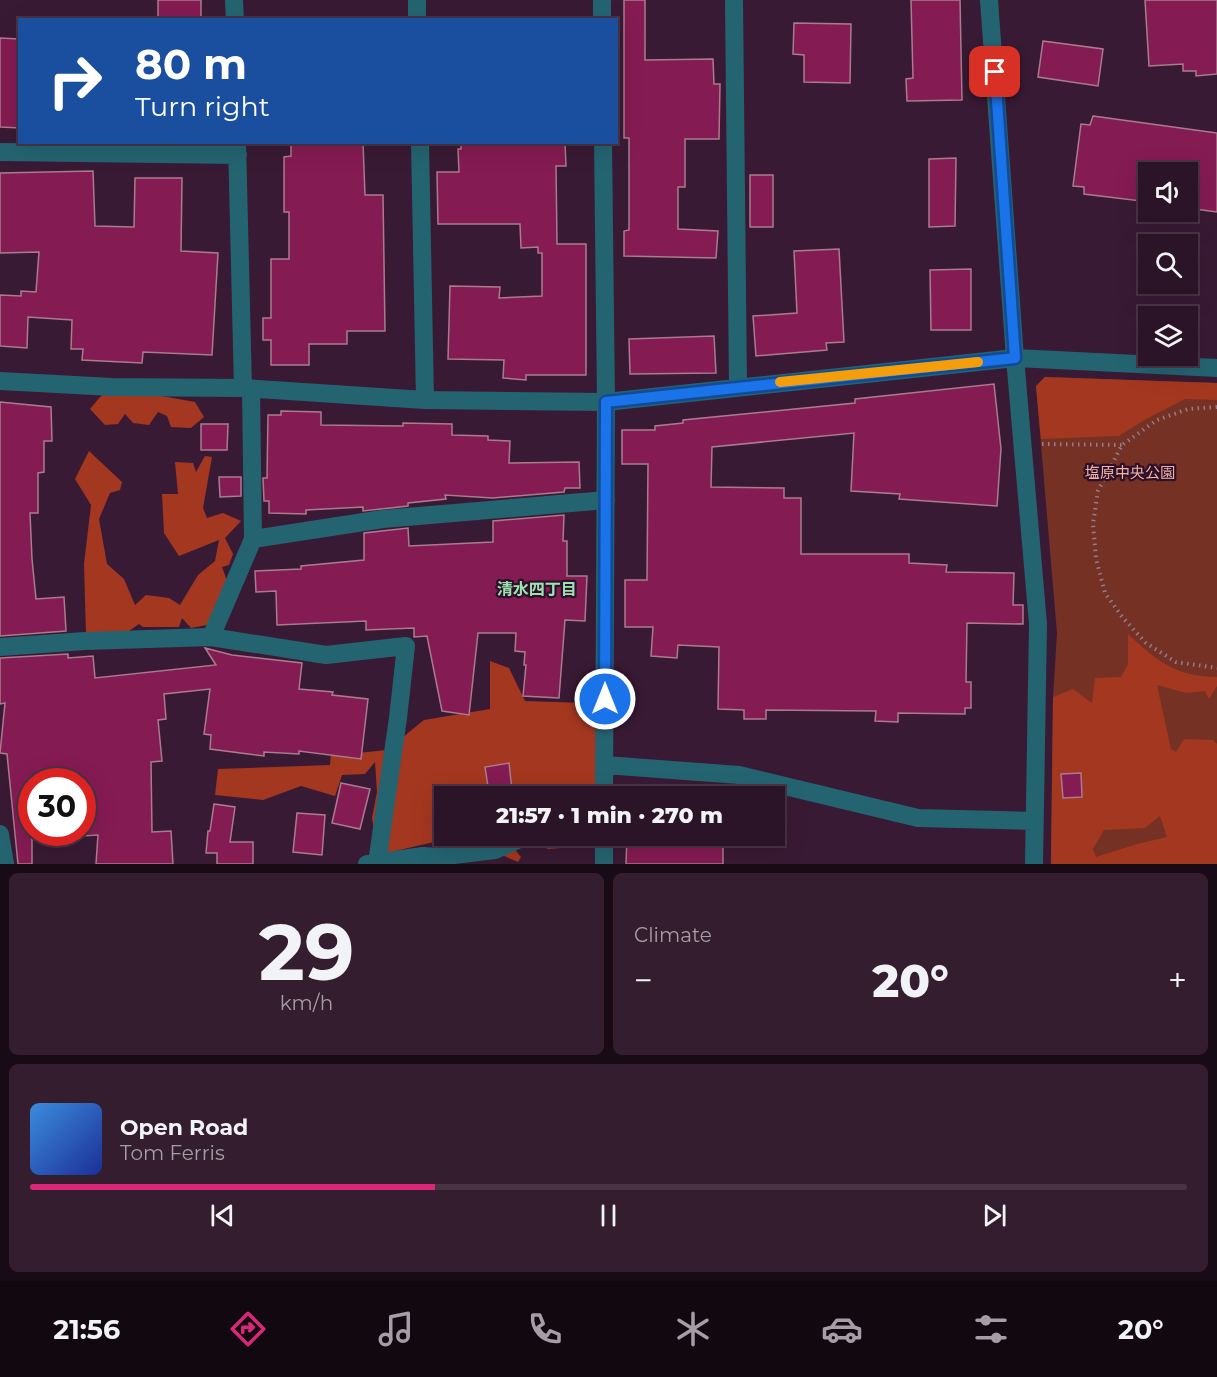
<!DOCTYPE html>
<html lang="en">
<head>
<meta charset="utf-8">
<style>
	:root { --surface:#2b1427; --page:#331d2f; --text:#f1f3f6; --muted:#a69ea7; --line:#473344; --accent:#db2777 }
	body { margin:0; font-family:Montserrat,"Noto Sans JP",sans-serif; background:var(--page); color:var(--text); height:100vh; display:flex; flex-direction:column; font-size:22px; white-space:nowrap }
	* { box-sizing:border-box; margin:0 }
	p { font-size:20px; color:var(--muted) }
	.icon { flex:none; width:33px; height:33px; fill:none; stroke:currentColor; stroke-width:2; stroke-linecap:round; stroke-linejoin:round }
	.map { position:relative; height:864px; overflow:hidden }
	.panel { display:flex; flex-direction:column; gap:9px; padding:9px; background:#180b15; flex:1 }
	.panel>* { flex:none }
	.top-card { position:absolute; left:18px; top:18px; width:600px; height:126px; border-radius:0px; box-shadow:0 6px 24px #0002,0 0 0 2px var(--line); background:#1a4fa0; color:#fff; overflow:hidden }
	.controls { position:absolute; left:1138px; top:162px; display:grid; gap:12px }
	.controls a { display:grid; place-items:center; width:60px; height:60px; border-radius:0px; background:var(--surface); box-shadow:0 6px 24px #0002,0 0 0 2px var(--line); font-size:30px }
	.speed { position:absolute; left:18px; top:768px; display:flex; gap:12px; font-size:30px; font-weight:700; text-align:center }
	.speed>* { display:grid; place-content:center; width:78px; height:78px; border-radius:50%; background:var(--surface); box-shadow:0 6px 24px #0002,0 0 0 2px var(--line); line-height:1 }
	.speed .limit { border:9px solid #d22; background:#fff; color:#111 }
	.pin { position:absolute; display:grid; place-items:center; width:51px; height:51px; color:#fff; margin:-26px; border-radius:12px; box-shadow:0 3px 9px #0006 }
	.me { position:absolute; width:66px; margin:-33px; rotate:0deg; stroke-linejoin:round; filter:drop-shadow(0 0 4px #0008) }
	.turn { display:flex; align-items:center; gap:21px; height:126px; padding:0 18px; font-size:27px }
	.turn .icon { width:78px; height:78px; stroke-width:2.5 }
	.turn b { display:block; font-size:42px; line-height:51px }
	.big { font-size:45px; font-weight:800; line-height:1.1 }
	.panel .widget { flex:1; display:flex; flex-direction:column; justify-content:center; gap:9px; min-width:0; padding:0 21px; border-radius:9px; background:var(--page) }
	.panel .dial { align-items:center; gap:0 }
	.dial b { font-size:78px; line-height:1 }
	.song { display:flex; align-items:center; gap:18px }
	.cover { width:72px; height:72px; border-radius:9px; background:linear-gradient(135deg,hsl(210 70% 55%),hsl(230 70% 35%)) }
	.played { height:6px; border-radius:3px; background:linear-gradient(90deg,var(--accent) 35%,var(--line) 35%) }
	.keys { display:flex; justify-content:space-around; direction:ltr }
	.heat { display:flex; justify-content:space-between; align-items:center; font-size:33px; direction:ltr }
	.panel .tiles { flex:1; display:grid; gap:9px; grid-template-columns:1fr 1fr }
	.widget:last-child { grid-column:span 2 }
	.trip { position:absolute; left:434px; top:786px; width:351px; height:60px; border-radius:0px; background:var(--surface); box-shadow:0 6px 24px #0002,0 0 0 2px var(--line); font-weight:800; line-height:60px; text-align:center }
	.tabs { display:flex; height:96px; justify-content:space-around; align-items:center; background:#110810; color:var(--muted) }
	.tabs .icon { width:42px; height:42px }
	.tabs .selected { color:var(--accent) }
	.tabs b { font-size:27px; color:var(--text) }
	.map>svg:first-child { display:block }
	.green { fill:#753123 }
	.forest { fill:#a43720; fill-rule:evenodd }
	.building { fill:#851b53; stroke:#aa7b8d; stroke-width:1.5 }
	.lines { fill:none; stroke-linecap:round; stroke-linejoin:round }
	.path { stroke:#967b91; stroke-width:4; stroke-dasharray:1.5 4.5; stroke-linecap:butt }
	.street { stroke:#246471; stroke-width:18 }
	.route-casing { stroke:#114b97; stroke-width:15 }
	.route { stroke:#1a73e8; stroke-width:10 }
	.slow { stroke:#f59e0b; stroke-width:10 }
	.labels { text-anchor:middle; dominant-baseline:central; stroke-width:4.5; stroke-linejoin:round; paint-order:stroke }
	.park-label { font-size:15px; fill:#efb4a6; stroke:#2f102a }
	.neighbourhood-label { font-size:16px; font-weight:bold; fill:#9be3b1; stroke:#2f102a }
</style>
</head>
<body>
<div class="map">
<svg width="1217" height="864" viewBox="0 0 1217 864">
	<rect width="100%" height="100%" fill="#391a34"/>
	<path class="green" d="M1045,377l172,6v481h-166l2,-167 4,-64 -21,-247z"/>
	<path class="forest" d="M1045,377l172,6v17l-32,-1 -39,20 -27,17 -78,3 -5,-53z
		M112,387l83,15 9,15 -13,11 -20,-1 -4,-11 -9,-4 -9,13 -16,-2 -8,-9 -7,10 -13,1 -15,-16 10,-12z
		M89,451l33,31 -2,8 -10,3 -11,26 8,45 17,15 11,26 11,-10 23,3 11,7 18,-30 17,-14 4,-21 -40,16 -15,-23 -2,-39h16l-3,-32 18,1 3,9 9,-16 7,1 -9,51 4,10 16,-5 18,8 -16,17 8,16 -4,11 -7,2 8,22 -18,35 -21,4 -9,-10 -3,9h-36l-4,-3 -23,16 -30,-7 -2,-69 7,-59 -16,-26z
		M1128,634c29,27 48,43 89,43v9l-8,13 -4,-8 -19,2 -29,-8 14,64 5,3 8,-13 29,1 4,4v120h-166l2,-167 20,-8 19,14 3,-25 26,-1 7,-13zM1160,816l7,21 -30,7 -41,13 -3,-8 11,-19 41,-2z
		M490,661l19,7 16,33 61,2 12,14 9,79h-163v40h120l-3,12 -13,1 -12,-8 -23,6 8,10 -3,5 -14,-6 -41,-2v-10l-29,-2 -56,13 -6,-37 5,-26 -2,-30 -10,12 -23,1 -7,21 -34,-10 -38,14 -48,-5 3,-26 112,-4 2,-23 15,12 40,-4 37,-30 66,-11z"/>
	<path class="building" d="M158,0h43v20h-43z
		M624,0h21v60l68,-1 1,25h6l-1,55h-34v48h-7v42l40,2 -2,27 -92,-2v-25l5,-1v-92h-5z
		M911,0h49l2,100 -55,1 -1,-22 7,-1z
		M1145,0h72v74l-21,2v-5h-13v-7l-34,2z
		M794,23l57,1 -1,59 -46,-1v-27l-11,-1z
		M0,38l20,1v89l-20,-1z
		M1043,41l60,8 -5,37 -60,-9z
		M1093,116l124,17v79l-29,-4v-36h-39v30l-65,-8v-7l-11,-1 8,-62 9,1z
		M291,142h72l2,53h18l2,136h-38v13h-38v21h-38v-25h-8v-22h8v-59h18v-47h-5v-55l7,-1z
		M461,142h104l1,24h-10l1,78h29v131h-60v5l-23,-2 1,-18 -56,-1 2,-73 50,1 -1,11 43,-2v-43h-4v-6l-17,1 -1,-24h-82l-1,-52h22l-1,-23h3z
		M956,158l-1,68 -26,1v-68z
		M93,171l2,55 39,1 1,-49h47l-1,73 37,2 -6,102 -69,-3 -1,11 -60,-3 1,-11h-12l1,-29 -44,-3 -1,31 -27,-2v-51l21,1v-5l15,1 3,-40 -39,1v-80z
		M750,175h23v52h-23z
		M839,249l5,93 -18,1 1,7 -71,6 -3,-40 44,-3 -3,-62z
		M971,269v61h-40l-1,-60z
		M714,336l2,37 -86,1 -1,-35z
		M994,384l7,65 -4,57 -98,-7 1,-5 -49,-3 3,-58 -142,14 -1,40 73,1v10h17v56h108v9l38,2 -1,7 68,1 -1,32h10v19l-56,-1 -1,59h5v26h-6v6l-67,-1v9l-23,-1 1,-10 -110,-1v9h-22v-9l-26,-1 1,-62 -41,-2 -1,13 -26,-2 2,-29h-28v-47h22l1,-116h-26v-34h33v-4l28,-3v-3l172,-17v-4z
		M0,402l51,5 1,34h-8v31l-6,1v40h-8l2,46 4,40 28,-2 2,34 -66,5z
		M281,411l40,1v13l82,1v-3l49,1v11l36,1v4l22,1 -1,22 70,-1 1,26h-15l-1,4 -71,6 -48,-3 1,4 -38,4v3l-45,5v-4l-57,3v4l-37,-1v-12h-5l-1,-23h4l1,-63h13z
		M201,424h27l-1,26h-26z
		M219,477h22v19l-21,1z
		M564,515l-1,26h4v35h20l-2,45 -20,-1 -6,78 -36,-2 3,-31h-2l1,-13 -10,-1 1,-18h-38l-9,82 -27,-4 -15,-75 -13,1v-9l-48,2v-9l-89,4 -1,-34 -20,1 -1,-21 46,-2v-3l63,-6v-27l44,-5 1,18 84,-4v-21z
		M205,648l27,7 70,8 -3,26 34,3 -1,3 36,4 -7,60 -62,-8v3l-35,-2v4l-54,-7 1,-14 -7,-1 6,-45 -46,5 2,25 -8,1 4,41 -11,1 1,70 19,-1 2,33h-77l2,-29 -16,1v-54l-50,-3v85h-14l-11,-110 -7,-1 5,-50 -5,1v-46l68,-4v4l25,-2 2,22 121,-13z
		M509,763l3,27 -23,3 -4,-26z
		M1081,773l1,24 -19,1 -2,-24z
		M341,783l29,6 -10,40 -28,-6z
		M214,804l21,3 -5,35h23v22h-36v-11h-11l2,-22h2z
		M297,813l28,2 -3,40 -29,-3z
		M627,836h96v28h-97z"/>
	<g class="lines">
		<path class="path" d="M1217,407l-29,2 -31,11 -35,25 -24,46 -5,33 3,35 9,34 18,25 23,25 30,19 41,6
			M1042,444l80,1"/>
		<path class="street" d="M234,0l1,20
			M417,0v20
			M602,0v20
			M734,0l4,387
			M989,0l26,358 23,266 -4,240
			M237,142l6,246
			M420,142l5,258
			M603,142l3,260 -2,394
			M0,152l238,3
			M0,381l112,6 131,1 182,12 181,2 409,-44 202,10
			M253,539l130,-20 223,-19
			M211,637l42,-98 -2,-150
			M0,647l85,-6 126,-4 115,18 80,-9 -8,72 -21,145
			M605,765l134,10 179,43 116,3
			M0,834l5,30
			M604,836v28
			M367,864l56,-8 15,1 57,-7 31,-14"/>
	</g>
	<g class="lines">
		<defs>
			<path id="route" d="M605,699l1,-297 409,-44 -20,-286"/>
		</defs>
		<use href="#route" class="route-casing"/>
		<use href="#route" class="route"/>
		<path class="slow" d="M780,382l198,-20"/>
	</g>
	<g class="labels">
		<g class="park-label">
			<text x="1130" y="472">塩原中央公園</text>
		</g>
		<g class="neighbourhood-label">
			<text x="537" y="589">清水四丁目</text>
		</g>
	</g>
</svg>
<div class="controls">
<a><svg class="icon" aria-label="sound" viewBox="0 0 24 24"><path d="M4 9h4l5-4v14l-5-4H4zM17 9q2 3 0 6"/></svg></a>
<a><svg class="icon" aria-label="search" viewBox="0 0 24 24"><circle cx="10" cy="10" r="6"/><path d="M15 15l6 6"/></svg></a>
<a><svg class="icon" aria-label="layers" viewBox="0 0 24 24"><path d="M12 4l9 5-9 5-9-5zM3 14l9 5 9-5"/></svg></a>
</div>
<div class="speed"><div class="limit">30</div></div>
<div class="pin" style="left:995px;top:72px;background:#d93025"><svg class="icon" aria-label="arrive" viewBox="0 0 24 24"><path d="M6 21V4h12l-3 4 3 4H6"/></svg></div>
<svg class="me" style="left:605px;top:699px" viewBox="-20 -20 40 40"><circle r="17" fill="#1a73e8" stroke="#fff" stroke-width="3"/><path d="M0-11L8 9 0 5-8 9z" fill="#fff"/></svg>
<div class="trip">21:57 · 1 min · 270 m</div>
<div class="top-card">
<div class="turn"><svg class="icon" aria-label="right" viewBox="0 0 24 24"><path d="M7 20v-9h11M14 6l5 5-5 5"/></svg><div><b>80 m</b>Turn right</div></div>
</div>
</div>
<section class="panel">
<div class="tiles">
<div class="widget dial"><b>29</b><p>km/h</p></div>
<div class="widget"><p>Climate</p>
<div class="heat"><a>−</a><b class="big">20°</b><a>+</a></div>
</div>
<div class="widget">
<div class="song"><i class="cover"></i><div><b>Open Road</b><p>Tom Ferris</p></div></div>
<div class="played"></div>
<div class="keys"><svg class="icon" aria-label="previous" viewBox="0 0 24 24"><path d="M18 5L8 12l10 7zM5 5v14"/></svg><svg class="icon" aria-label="pause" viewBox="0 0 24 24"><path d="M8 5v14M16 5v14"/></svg><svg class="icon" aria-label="next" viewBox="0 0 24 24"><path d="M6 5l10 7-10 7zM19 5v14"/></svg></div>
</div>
</div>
</section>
<nav class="tabs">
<b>21:56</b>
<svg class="icon selected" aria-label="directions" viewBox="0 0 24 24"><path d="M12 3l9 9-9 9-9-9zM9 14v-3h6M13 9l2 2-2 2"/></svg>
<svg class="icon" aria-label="music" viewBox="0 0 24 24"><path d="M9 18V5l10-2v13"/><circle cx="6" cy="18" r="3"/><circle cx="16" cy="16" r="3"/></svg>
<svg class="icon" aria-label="phone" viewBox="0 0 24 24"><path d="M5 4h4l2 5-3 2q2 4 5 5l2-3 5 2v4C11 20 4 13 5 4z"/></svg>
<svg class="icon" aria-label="climate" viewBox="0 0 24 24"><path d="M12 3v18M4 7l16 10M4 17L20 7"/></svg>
<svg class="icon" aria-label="car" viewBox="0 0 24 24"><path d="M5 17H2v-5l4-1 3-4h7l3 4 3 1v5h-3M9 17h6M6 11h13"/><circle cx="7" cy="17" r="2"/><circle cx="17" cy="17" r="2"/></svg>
<svg class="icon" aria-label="filters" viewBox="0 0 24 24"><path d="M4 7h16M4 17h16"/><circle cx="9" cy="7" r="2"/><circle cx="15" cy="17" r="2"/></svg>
<b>20°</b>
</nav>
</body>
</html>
